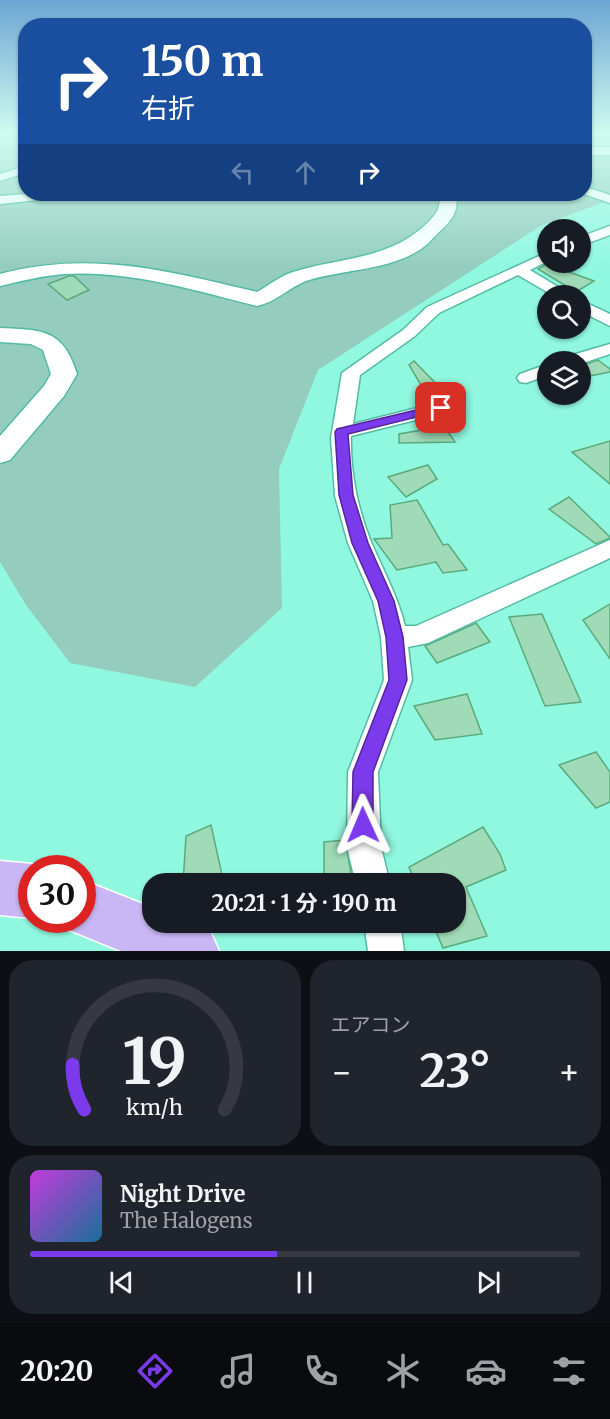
<!DOCTYPE html>
<html lang="ja">
<head>
<meta charset="utf-8">
<style>
	:root { --surface:#171b24; --page:#20242c; --text:#f1f3f6; --muted:#9ea1a6; --line:#363941; --accent:#7c3aed }
	body { margin:0; font-family:Merriweather,"Noto Sans JP",serif; background:var(--page); color:var(--text); height:100vh; display:flex; flex-direction:column; font-size:22px; white-space:nowrap }
	* { box-sizing:border-box; margin:0 }
	p { font-size:20px; color:var(--muted) }
	.icon { flex:none; width:33px; height:33px; fill:none; stroke:currentColor; stroke-width:2; stroke-linecap:round; stroke-linejoin:round }
	.map { position:relative; height:951px; overflow:hidden }
	.details { display:flex; flex-direction:column; gap:9px; padding:9px; background:#0d0f14; flex:1 }
	.details>* { flex:none }
	.banner { position:absolute; left:18px; top:18px; width:574px; height:183px; border-radius:24px; box-shadow:0 2px 4px #0004; background:#1a4fa0; color:#fff; overflow:hidden }
	.fabs { position:absolute; left:537px; top:219px; display:grid; gap:12px }
	.fabs a { display:grid; place-items:center; width:54px; height:54px; border-radius:50%; background:var(--surface); box-shadow:0 2px 4px #0004; font-size:30px }
	.speed { position:absolute; left:18px; top:855px; display:flex; gap:12px; font-size:30px; font-weight:700; text-align:center }
	.speed>* { display:grid; place-content:center; width:78px; height:78px; border-radius:50%; background:var(--surface); box-shadow:0 2px 4px #0004; line-height:1 }
	.speed .limit { border:9px solid #d22; background:#fff; color:#111 }
	.pin { position:absolute; display:grid; place-items:center; width:51px; height:51px; color:#fff; margin:-26px; border-radius:12px; box-shadow:0 3px 9px #0006 }
	.me { position:absolute; width:66px; margin:-33px; rotate:359deg; stroke-linejoin:round; filter:drop-shadow(0 0 4px #0008) }
	.turn { display:flex; align-items:center; gap:21px; height:126px; padding:0 24px; font-size:27px }
	.turn .icon { width:78px; height:78px; stroke-width:2.5 }
	.turn b { display:block; font-size:42px; line-height:51px }
	.lanes { display:flex; align-items:center; height:57px; padding:0 24px; background:#0003; justify-content:center; gap:30px; direction:ltr }
	.lanes .off { opacity:.35 }
	.big { font-size:45px; font-weight:700; line-height:1.1 }
	.details .tile { flex:1; display:flex; flex-direction:column; justify-content:center; gap:9px; min-width:0; padding:0 21px; border-radius:24px; background:var(--page) }
	.details .dial { align-items:center; gap:0 }
	.dial svg { height:156px; overflow:visible; fill:none; stroke:var(--line); stroke-width:7; stroke-linecap:round; text-anchor:middle }
	.dial text { fill:var(--text); stroke:none }
	.song { display:flex; align-items:center; gap:18px }
	.cover { width:72px; height:72px; border-radius:9px; background:linear-gradient(135deg,hsl(290 70% 55%),hsl(200 70% 35%)) }
	.played { height:6px; border-radius:3px; background:linear-gradient(90deg,var(--accent) 45%,var(--line) 45%) }
	.keys { display:flex; justify-content:space-around; direction:ltr }
	.heat { display:flex; justify-content:space-between; align-items:center; font-size:33px; direction:ltr }
	.details .tiles { flex:1; display:grid; gap:9px; grid-template-columns:1fr 1fr }
	.tile:last-child { grid-column:span 2 }
	.trip { position:absolute; left:142px; top:873px; width:324px; height:60px; border-radius:24px; background:var(--surface); box-shadow:0 2px 4px #0004; font-weight:700; line-height:60px; text-align:center }
	.tabs { display:flex; height:96px; justify-content:space-around; align-items:center; background:#090b0e; color:var(--muted) }
	.tabs .icon { width:42px; height:42px }
	.tabs .on { color:var(--accent) }
	.tabs b { font-size:27px; color:var(--text) }
	.map>svg:first-child { display:block }
	.green { fill:#94cdbe }
	.building { fill:#9fdbb6; stroke:#5baa7d; stroke-width:1.5 }
	.lines { fill:none; stroke-linecap:round; stroke-linejoin:round }
	.street-casing { stroke:#52bba5; stroke-width:3 }
	.secondary-casing { stroke:#52bba5; stroke-width:3 }
	.highway-casing { stroke:#fff; stroke-width:3 }
	.street { fill:#fff; fill-rule:evenodd }
	.secondary { fill:#fff; fill-rule:evenodd }
	.highway { fill:#c8b7f4; fill-rule:evenodd }
	.route { fill:#7c3aed; stroke:#51269a; stroke-width:1.5 }
</style>
</head>
<body>
<div class="map">
<svg width="610" height="951" viewBox="0 0 610 951">
	<rect width="100%" height="100%" fill="#91f8e0"/>
	<path class="green" d="M0,134h25l1,60h559v-60h25v66l-68,25 -224,145 -39,99 3,139 -87,79 -125,-24 -44,-58 -26,-43z"/>
	<path class="building" d="M547,264l47,17 -18,11 -38,-23z
		M69,276h5l15,14 -22,10 -19,-16z
		M598,360l12,9v3l-30,6v-12z
		M414,361l37,38 -20,3 -22,-37z
		M444,426l11,16 -56,1v-9z
		M610,441v43l-38,-32z
		M428,465l9,14 -31,18 -18,-20z
		M569,497l41,40v1l-14,6 -47,-35z
		M417,500l26,45 5,-1 19,26 -24,3 -7,-11 -39,8 -23,-31 18,-1 -2,-33z
		M610,604v55l-27,-39z
		M542,614l39,88 -36,4 -36,-89z
		M476,623l14,19 -53,21 -12,-17z
		M467,694l15,40 -47,6 -21,-34z
		M596,752l14,20v30l-14,6 -37,-43z
		M211,825l13,59h-41l3,-48z
		M483,827l17,27 6,16 -40,17 21,49 -44,12 -11,-26h24v-38h-40l-7,-17z
		M345,840l8,44h-29v-42z"/>
	<g class="lines">
		<defs>
			<path id="street" d="M26,166v7l-26,8v-7z
				M585,187l25,8v8l-26,-9z
				M27,194h34l-6,4 -55,6v-8z
				M610,226v9l-30,11v-9z
				M548,252v9l-18,9 43,26h-19l-36,-21 -79,38 -24,23 -55,39 -7,49 88,-22 7,2 2,4 -2,4 -97,24c-1,36 7,75 21,108 12,28 26,53 33,82h11l194,-86v18l-182,85 -20,4 4,33 -34,92 3,75 9,37h-34l-9,-37 1,-75 36,-92 -3,-43 -8,-36 -25,-58 -13,-47 -4,-58 11,-65 61,-43 24,-23z
				M580,300l30,14v12l-30,-15z
				M610,344v10l-30,10v-2h-20l2,-4z
				M548,364v11l-22,8 -6,-1 -3,-4 3,-4z
				M364,922h36l4,29h-36z"/>
			<path id="secondary" d="M585,147h25v8h-25z
				M440,194h16c3,19 -5,27 -18,39 -5,5 -11,12 -17,16 -33,22 -78,20 -115,32 -18,7 -30,21 -49,25 -63,-16 -129,-36 -194,-32 -22,2 -42,7 -63,12v-12c91,-24 168,-3 257,18 11,-6 23,-16 36,-20 44,-14 92,-12 129,-44 12,-11 19,-17 18,-34z
				M0,328c43,2 63,1 77,46l-13,22 -54,64 -10,3v-27l44,-50 7,-12 -8,-24 -12,-6 -31,-2z"/>
			<path id="highway" d="M0,861l32,3 11,4h-11v50l-32,-3z
				M82,880l71,28v14h38l19,9 9,20h-98l-59,-24 -2,-7h22z"/>
		</defs>
		<use href="#street" class="street-casing"/>
		<use href="#secondary" class="secondary-casing"/>
		<use href="#highway" class="highway-casing"/>
		<use href="#street" class="street"/>
		<use href="#secondary" class="secondary"/>
		<use href="#highway" class="highway"/>
	</g>
	<linearGradient id="sky" x2="0" y2="1"><stop stop-color="#6da5d3"/><stop offset="0.5" stop-color="#cefcf1"/><stop offset="1" stop-color="#cefcf1" stop-opacity="0"/></linearGradient>
	<rect width="610" height="267" fill="url(#sky)"/>
	<path class="route" d="M441,404l4,1v5l-97,24 5,61 15,48 26,58 9,36 4,43 -34,92v53l-3,7 -7,3 -8,-3 -3,-7 1,-53 36,-92 -3,-43 -8,-36 -26,-58 -13,-48 -4,-63 2,-3z"/>
</svg>
<div class="fabs">
<a><svg class="icon" aria-label="sound" viewBox="0 0 24 24"><path d="M4 9h4l5-4v14l-5-4H4zM17 9q2 3 0 6"/></svg></a>
<a><svg class="icon" aria-label="search" viewBox="0 0 24 24"><circle cx="10" cy="10" r="6"/><path d="M15 15l6 6"/></svg></a>
<a><svg class="icon" aria-label="layers" viewBox="0 0 24 24"><path d="M12 4l9 5-9 5-9-5zM3 14l9 5 9-5"/></svg></a>
</div>
<div class="speed"><div class="limit">30</div></div>
<div class="pin" style="left:441px;top:408px;background:#d93025"><svg class="icon" aria-label="arrive" viewBox="0 0 24 24"><path d="M6 21V4h12l-3 4 3 4H6"/></svg></div>
<svg class="me" style="left:363px;top:825px" viewBox="-20 -20 40 40"><path d="M0-17L14 15 0 8-14 15z" fill="#7c3aed" stroke="#fff" stroke-width="4"/></svg>
<div class="trip">20:21 · 1 分 · 190 m</div>
<div class="banner">
<div class="turn"><svg class="icon" aria-label="right" viewBox="0 0 24 24"><path d="M7 20v-9h11M14 6l5 5-5 5"/></svg><div><b>150 m</b>右折</div></div>
<div class="lanes"><svg class="icon off" aria-label="left" viewBox="0 0 24 24"><path d="M17 20v-9H6M10 6l-5 5 5 5"/></svg><svg class="icon off" aria-label="ahead" viewBox="0 0 24 24"><path d="M12 20V5M6 11l6-6 6 6"/></svg><svg class="icon" aria-label="right" viewBox="0 0 24 24"><path d="M7 20v-9h11M14 6l5 5-5 5"/></svg></div>
</div>
</div>
<section class="details">
<div class="tiles">
<div class="tile dial"><svg viewBox="0 0 100 80">
<path d="M14 69A42 42 0 1 1 86 69"/>
<path d="M14 69A42 42 0 0 1 8 46" stroke="#7c3aed"/>
<text x="50" y="56" font-size="32" font-weight="700">19</text>
<text x="50" y="72" font-size="11">km/h</text>
</svg></div>
<div class="tile"><p>エアコン</p>
<div class="heat"><a>−</a><b class="big">23°</b><a>+</a></div>
</div>
<div class="tile">
<div class="song"><i class="cover"></i><div><b>Night Drive</b><p>The Halogens</p></div></div>
<div class="played"></div>
<div class="keys"><svg class="icon" aria-label="previous" viewBox="0 0 24 24"><path d="M18 5L8 12l10 7zM5 5v14"/></svg><svg class="icon" aria-label="pause" viewBox="0 0 24 24"><path d="M8 5v14M16 5v14"/></svg><svg class="icon" aria-label="next" viewBox="0 0 24 24"><path d="M6 5l10 7-10 7zM19 5v14"/></svg></div>
</div>
</div>
</section>
<nav class="tabs">
<b>20:20</b>
<svg class="icon on" aria-label="directions" viewBox="0 0 24 24"><path d="M12 3l9 9-9 9-9-9zM9 14v-3h6M13 9l2 2-2 2"/></svg>
<svg class="icon" aria-label="music" viewBox="0 0 24 24"><path d="M9 18V5l10-2v13"/><circle cx="6" cy="18" r="3"/><circle cx="16" cy="16" r="3"/></svg>
<svg class="icon" aria-label="phone" viewBox="0 0 24 24"><path d="M5 4h4l2 5-3 2q2 4 5 5l2-3 5 2v4C11 20 4 13 5 4z"/></svg>
<svg class="icon" aria-label="climate" viewBox="0 0 24 24"><path d="M12 3v18M4 7l16 10M4 17L20 7"/></svg>
<svg class="icon" aria-label="car" viewBox="0 0 24 24"><path d="M5 17H2v-5l4-1 3-4h7l3 4 3 1v5h-3M9 17h6M6 11h13"/><circle cx="7" cy="17" r="2"/><circle cx="17" cy="17" r="2"/></svg>
<svg class="icon" aria-label="filters" viewBox="0 0 24 24"><path d="M4 7h16M4 17h16"/><circle cx="9" cy="7" r="2"/><circle cx="15" cy="17" r="2"/></svg>
</nav>
</body>
</html>
